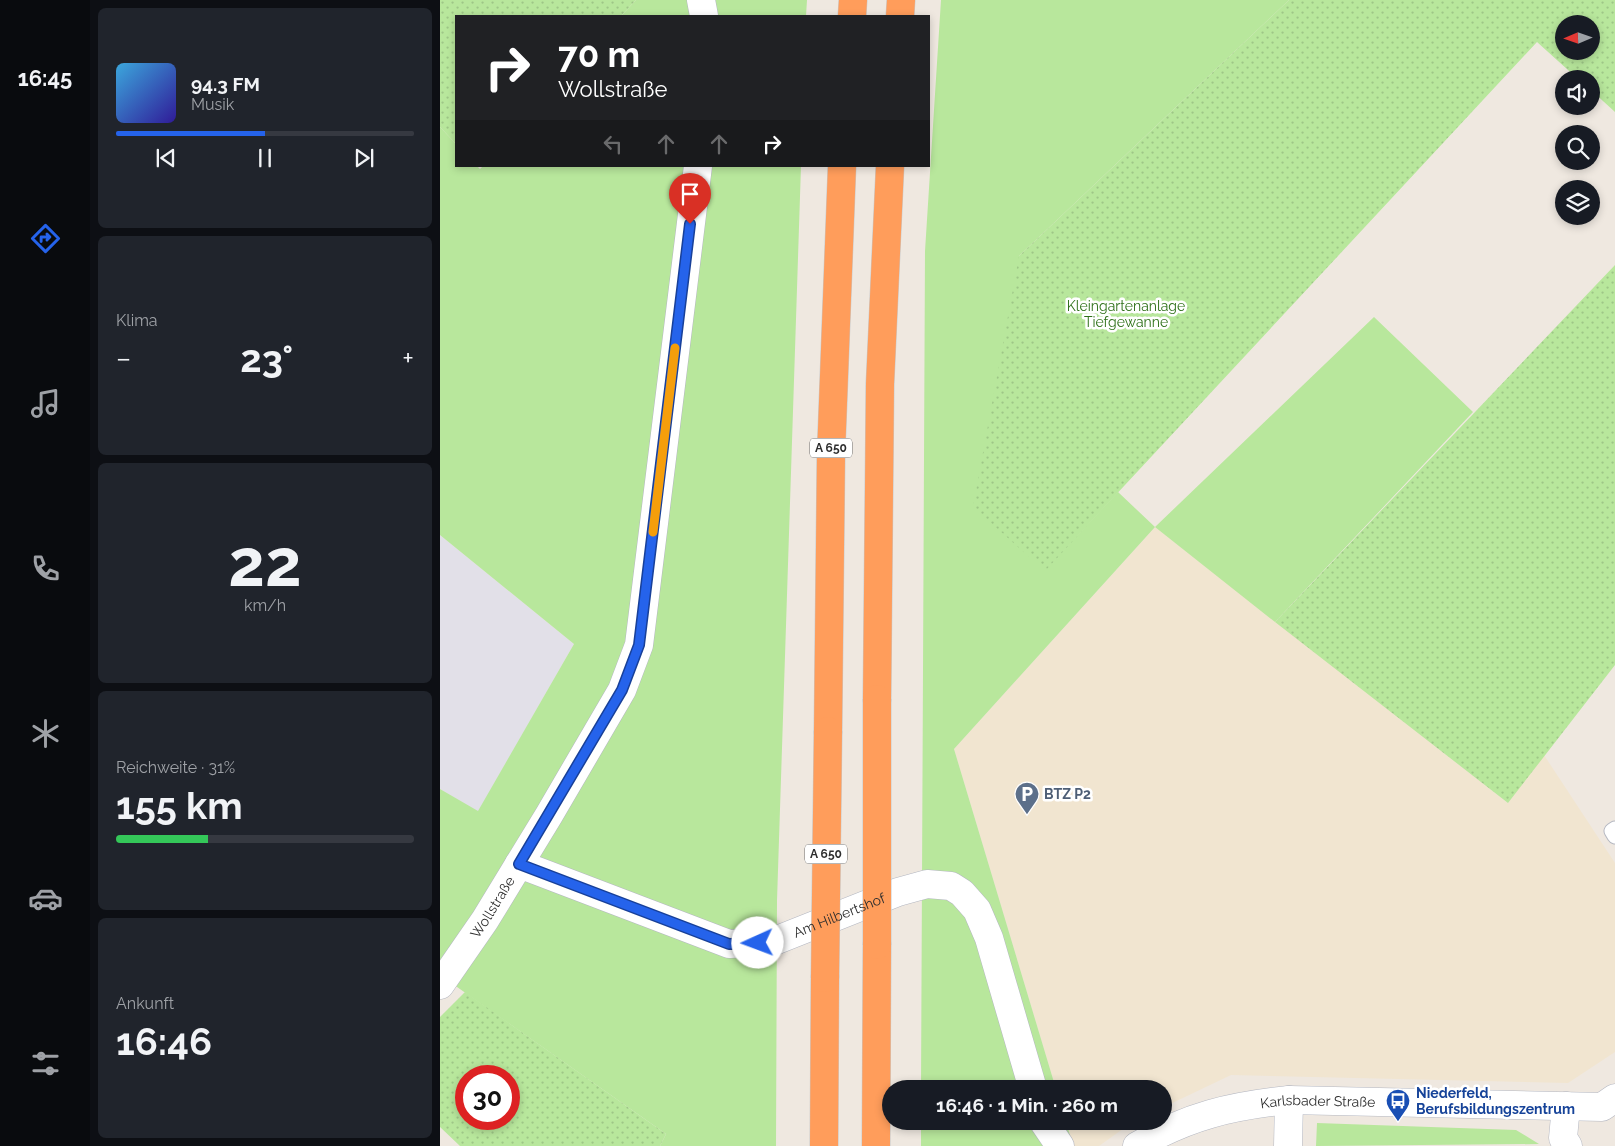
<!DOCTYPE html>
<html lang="de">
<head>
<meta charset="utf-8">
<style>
	:root { --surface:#171b24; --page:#20242c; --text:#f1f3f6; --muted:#9ea1a6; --line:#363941; --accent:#2563eb }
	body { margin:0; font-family:Raleway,sans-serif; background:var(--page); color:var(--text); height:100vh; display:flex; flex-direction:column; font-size:19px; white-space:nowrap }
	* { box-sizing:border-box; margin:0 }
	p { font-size:16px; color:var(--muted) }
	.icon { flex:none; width:28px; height:28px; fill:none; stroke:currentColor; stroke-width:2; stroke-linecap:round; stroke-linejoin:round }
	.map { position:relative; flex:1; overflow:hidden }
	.details { display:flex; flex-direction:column; gap:8px; padding:8px; background:#0d0f14; width:350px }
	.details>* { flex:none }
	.banner { position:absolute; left:15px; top:15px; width:475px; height:152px; border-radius:0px; box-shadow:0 2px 8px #0003; background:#202124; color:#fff; overflow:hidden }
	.needle { width:32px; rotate:268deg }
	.tools { position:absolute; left:1115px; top:15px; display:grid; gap:10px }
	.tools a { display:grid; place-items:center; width:45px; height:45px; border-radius:50%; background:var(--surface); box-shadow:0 2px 8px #0003; font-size:25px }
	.speed { position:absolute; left:15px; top:1065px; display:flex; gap:10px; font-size:25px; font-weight:700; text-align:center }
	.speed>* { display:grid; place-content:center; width:65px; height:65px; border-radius:50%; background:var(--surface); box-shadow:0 2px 8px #0003; line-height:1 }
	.speed .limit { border:8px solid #d22; background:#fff; color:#111 }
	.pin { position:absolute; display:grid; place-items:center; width:42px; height:42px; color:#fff; margin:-51px -21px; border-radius:50% 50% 50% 0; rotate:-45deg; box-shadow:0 0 5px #0007 }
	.pin .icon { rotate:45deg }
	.me { position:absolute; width:55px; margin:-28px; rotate:268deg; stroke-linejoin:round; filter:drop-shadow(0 0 4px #0008) }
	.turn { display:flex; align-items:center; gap:18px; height:105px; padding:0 20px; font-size:22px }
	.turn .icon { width:65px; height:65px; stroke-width:2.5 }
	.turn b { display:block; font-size:35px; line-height:42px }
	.lanes { display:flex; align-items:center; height:48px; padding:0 20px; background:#0003; justify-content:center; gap:25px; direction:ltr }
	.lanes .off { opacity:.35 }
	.big { font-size:38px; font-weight:700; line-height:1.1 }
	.details .card { flex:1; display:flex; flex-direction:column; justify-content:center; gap:8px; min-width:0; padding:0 18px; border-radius:8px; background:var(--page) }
	.details .dial { align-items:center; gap:0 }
	.dial b { font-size:65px; line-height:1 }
	.song { display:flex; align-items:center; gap:15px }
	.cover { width:60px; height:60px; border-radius:8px; background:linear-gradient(135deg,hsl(200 70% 55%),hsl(250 70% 35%)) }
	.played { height:5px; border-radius:2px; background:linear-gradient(90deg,var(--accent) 50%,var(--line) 50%) }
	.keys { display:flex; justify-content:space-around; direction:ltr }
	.heat { display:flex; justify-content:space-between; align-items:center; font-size:28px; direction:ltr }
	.charge { height:8px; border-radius:4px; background:linear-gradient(90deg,#34c759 31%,var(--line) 0) }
	.trip { position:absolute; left:442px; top:1080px; width:290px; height:50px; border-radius:25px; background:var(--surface); box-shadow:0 2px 8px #0003; font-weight:700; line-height:50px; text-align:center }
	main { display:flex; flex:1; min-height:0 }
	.dock { display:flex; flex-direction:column; width:90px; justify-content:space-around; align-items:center; background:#090b0e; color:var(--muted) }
	.dock .icon { width:35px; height:35px }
	.dock .on { color:var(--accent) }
	.dock b { font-size:22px; color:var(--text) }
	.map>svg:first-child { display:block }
	.industrial { fill:#e2e0e8 }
	.education { fill:#f1e5d0 }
	.grass { fill:#b8e79c }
	.park { fill:url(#park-dots); fill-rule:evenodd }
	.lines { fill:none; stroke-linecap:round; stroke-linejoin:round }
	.service-casing { stroke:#b4b7c1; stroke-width:17 }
	.minor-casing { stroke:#b4b7c1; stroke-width:29 }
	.tertiary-casing { stroke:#b4b7c1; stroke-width:29 }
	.motorway-casing { stroke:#c9c9c9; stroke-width:29 }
	.service { stroke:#fff; stroke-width:15 }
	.minor { stroke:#fff; stroke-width:28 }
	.tertiary { stroke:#fff; stroke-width:28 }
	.motorway { stroke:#ff9d5b; stroke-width:28 }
	.motorway-bridge-casing { stroke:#c9c9c9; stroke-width:29; stroke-linecap:butt }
	.motorway-bridge { stroke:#ff9d5b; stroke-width:28 }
	.route-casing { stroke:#184099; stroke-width:12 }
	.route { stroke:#2563eb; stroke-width:9 }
	.slow { stroke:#f59e0b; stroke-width:9 }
	.labels { text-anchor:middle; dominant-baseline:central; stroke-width:5; stroke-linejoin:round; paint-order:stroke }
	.shield { fill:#fff; stroke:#6d6d6d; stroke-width:1 }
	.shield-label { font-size:12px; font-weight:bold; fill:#2e2e2e }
	.park-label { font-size:14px; fill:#2e7019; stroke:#fff }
	.service-label { font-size:14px; font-weight:bold; fill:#4e5e75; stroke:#fff; text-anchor:start }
	.street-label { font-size:14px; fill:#2e2e2e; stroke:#fff }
	.transit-label { font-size:14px; font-weight:bold; fill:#164399; stroke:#fff; text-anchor:start }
</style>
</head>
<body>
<main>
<nav class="dock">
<b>16:45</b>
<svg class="icon on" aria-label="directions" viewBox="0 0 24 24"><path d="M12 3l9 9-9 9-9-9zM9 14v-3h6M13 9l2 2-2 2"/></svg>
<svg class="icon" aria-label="music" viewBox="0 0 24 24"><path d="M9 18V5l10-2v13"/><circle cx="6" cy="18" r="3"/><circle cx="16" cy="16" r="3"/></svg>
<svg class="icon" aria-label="phone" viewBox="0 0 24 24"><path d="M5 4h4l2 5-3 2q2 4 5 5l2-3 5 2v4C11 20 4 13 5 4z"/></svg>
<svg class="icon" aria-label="climate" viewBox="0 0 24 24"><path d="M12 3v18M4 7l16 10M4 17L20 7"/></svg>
<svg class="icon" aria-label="car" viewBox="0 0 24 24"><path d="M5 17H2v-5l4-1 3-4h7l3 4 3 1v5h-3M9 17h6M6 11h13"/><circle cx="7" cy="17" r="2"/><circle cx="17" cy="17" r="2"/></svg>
<svg class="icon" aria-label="filters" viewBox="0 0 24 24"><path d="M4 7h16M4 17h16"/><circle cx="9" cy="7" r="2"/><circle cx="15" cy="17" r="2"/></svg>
</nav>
<section class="details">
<div class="card">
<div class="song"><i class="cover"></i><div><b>94.3 FM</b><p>Musik</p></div></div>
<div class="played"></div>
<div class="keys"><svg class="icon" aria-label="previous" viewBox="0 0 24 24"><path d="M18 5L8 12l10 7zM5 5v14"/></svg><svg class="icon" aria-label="pause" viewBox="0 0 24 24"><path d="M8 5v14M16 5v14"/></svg><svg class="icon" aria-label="next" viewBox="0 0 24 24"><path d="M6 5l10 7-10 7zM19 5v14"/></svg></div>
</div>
<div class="card"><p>Klima</p>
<div class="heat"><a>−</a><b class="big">23°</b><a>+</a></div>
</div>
<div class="card dial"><b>22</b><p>km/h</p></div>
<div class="card"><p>Reichweite · 31%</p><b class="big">155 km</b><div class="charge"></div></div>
<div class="card"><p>Ankunft</p><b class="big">16:46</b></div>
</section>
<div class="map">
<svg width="1175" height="1146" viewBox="0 0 1175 1146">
	<defs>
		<pattern id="park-dots" width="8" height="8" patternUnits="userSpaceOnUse" patternTransform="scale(1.25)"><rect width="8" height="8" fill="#b8e79c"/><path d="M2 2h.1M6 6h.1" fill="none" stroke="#9ec687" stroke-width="1.8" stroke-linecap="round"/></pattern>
	</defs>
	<rect width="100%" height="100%" fill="#efe8e0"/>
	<path class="industrial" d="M0,535l134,109 -96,168 -38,-23z"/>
	<path class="education" d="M715,527l353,276 36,-48 71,108v189l-47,31 -337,-8 -67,32v-18h-108l-102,-340z
		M626,1121h68l-35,25h-26z"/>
	<path class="grass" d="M196,0h171l-1,16h-185z
		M501,0h348l-270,256 26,314 73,-78 37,35 219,-210 99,95 -198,210 -120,-95 -201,222 102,340h-135l4,-838z
		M0,127l16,17v22h21l3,3 3,-3h318l-24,735 -1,245h-116l6,-12 -226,-159v-186l38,22 96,-167 -134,-109z
		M481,1121h145l7,25h-152z
		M877,1123l199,7 23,14 -223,2z"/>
	<path class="park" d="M0,0h196l-15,16h-165v128l-16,-17z
		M849,0h326v112l-24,-22v-11h-13l-41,-37 -492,529 -72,-64 46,-251zM1124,24h27v27h-27z
		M1175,265v400l-107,138 -233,-181z
		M25,992l201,142 -6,12h-200l-20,-19v-110zM69,1076v43h-43v-43z"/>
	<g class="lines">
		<defs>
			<path id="service" d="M1175,829l-3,2 3,5"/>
			<g id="minor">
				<path id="s1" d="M79,864l210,80 43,-2 126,-50 29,-8 24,2 11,7 15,17 12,28 44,151"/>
				<path d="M1126,1106l-3,32 5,8"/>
				<path d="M603,1121l17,25"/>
				<path id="s2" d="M697,1146c51,-30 94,-40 152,-46l313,7 13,-9"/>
				<path d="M848,1146l1,-46"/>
			</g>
			<g id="tertiary">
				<path d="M261,0l3,16"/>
				<path id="s3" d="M0,985l45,-65 64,-105 73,-125 17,-45 59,-479"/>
			</g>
			<path id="motorway" d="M412,16l1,-16
				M460,16l1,-16
				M437,699l3,-315 10,-218
				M388,731l3,-276 11,-289
				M384,1146l1,-168
				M436,1146l1,-201"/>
		</defs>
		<use href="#service" class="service-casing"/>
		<use href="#minor" class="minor-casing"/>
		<use href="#tertiary" class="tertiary-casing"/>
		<use href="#motorway" class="motorway-casing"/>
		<use href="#service" class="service"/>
		<use href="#minor" class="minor"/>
		<use href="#tertiary" class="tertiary"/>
		<use href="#motorway" class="motorway"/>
		<defs>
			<path id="motorway-bridge" d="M437,699v246
				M385,978l3,-247"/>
		</defs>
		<use href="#motorway-bridge" class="motorway-bridge-casing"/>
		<use href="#motorway-bridge" class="motorway-bridge"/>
	</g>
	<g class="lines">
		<defs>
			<path id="route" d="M250,224l-51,421 -17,45 -103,174 210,80 29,-1"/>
		</defs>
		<use href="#route" class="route-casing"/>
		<use href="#route" class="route"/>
		<path class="slow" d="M213,532l22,-184"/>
	</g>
	<defs>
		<symbol id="parking-pin" viewBox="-11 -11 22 30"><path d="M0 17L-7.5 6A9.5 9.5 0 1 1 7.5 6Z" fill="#5c6f8a" stroke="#fff"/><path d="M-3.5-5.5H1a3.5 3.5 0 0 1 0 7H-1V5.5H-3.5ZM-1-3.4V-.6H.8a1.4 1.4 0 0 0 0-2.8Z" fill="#fff"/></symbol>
		<symbol id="bus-pin" viewBox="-11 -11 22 30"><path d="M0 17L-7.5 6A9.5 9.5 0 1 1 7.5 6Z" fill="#1a4fb4" stroke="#fff"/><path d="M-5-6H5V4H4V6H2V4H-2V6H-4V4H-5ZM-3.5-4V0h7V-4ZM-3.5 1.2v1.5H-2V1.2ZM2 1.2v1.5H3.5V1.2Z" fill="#fff"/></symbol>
	</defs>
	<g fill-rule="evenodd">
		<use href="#parking-pin" x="573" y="780" width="28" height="38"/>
		<use href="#bus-pin" x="944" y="1087" width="28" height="38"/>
	</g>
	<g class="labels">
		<g class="shield">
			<rect x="370" y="438.5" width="42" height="19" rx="4"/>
			<rect x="365" y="844.5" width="42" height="19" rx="4"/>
		</g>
		<g class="shield-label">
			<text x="391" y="448">A 650</text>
			<text x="386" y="854">A 650</text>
		</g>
		<g class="park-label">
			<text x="686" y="306">Kleingartenanlage<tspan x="686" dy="16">Tiefgewanne</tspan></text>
		</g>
		<g class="service-label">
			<text x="604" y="794">BTZ P2</text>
		</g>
		<g class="street-label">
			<text stroke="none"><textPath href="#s3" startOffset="94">Wollstraße</textPath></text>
			<text stroke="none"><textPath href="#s1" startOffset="340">Am Hilbertshof</textPath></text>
			<text stroke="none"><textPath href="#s2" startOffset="189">Karlsbader Straße</textPath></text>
		</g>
		<g class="transit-label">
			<text x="976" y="1093">Niederfeld,<tspan x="976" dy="16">Berufsbildungszentrum</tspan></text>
		</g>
	</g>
</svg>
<div class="tools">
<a><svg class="needle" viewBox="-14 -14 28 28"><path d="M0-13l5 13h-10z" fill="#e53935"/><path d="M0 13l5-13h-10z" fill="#9ea1a6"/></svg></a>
<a><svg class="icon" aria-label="sound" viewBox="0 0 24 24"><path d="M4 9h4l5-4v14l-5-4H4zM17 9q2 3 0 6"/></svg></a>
<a><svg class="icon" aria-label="search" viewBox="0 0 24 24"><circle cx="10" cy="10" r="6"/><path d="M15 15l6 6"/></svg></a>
<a><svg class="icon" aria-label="layers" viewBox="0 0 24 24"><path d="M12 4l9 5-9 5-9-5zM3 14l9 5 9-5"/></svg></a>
</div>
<div class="speed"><div class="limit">30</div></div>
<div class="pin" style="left:250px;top:224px;background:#d93025"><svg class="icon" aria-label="arrive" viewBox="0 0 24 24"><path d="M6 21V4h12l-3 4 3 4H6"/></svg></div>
<svg class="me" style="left:318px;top:943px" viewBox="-20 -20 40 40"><circle r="19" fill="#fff"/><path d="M0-13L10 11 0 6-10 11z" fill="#2563eb"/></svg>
<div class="trip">16:46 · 1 Min. · 260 m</div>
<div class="banner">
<div class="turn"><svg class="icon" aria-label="right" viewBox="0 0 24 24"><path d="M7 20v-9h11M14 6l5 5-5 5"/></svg><div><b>70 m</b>Wollstraße</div></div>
<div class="lanes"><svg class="icon off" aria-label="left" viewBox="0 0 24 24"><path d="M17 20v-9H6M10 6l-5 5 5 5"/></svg><svg class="icon off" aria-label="ahead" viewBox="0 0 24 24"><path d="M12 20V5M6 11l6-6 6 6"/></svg><svg class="icon off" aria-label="ahead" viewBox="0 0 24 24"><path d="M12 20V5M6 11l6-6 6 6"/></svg><svg class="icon" aria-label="right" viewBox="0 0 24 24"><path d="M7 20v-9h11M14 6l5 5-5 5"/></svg></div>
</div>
</div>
</main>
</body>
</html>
